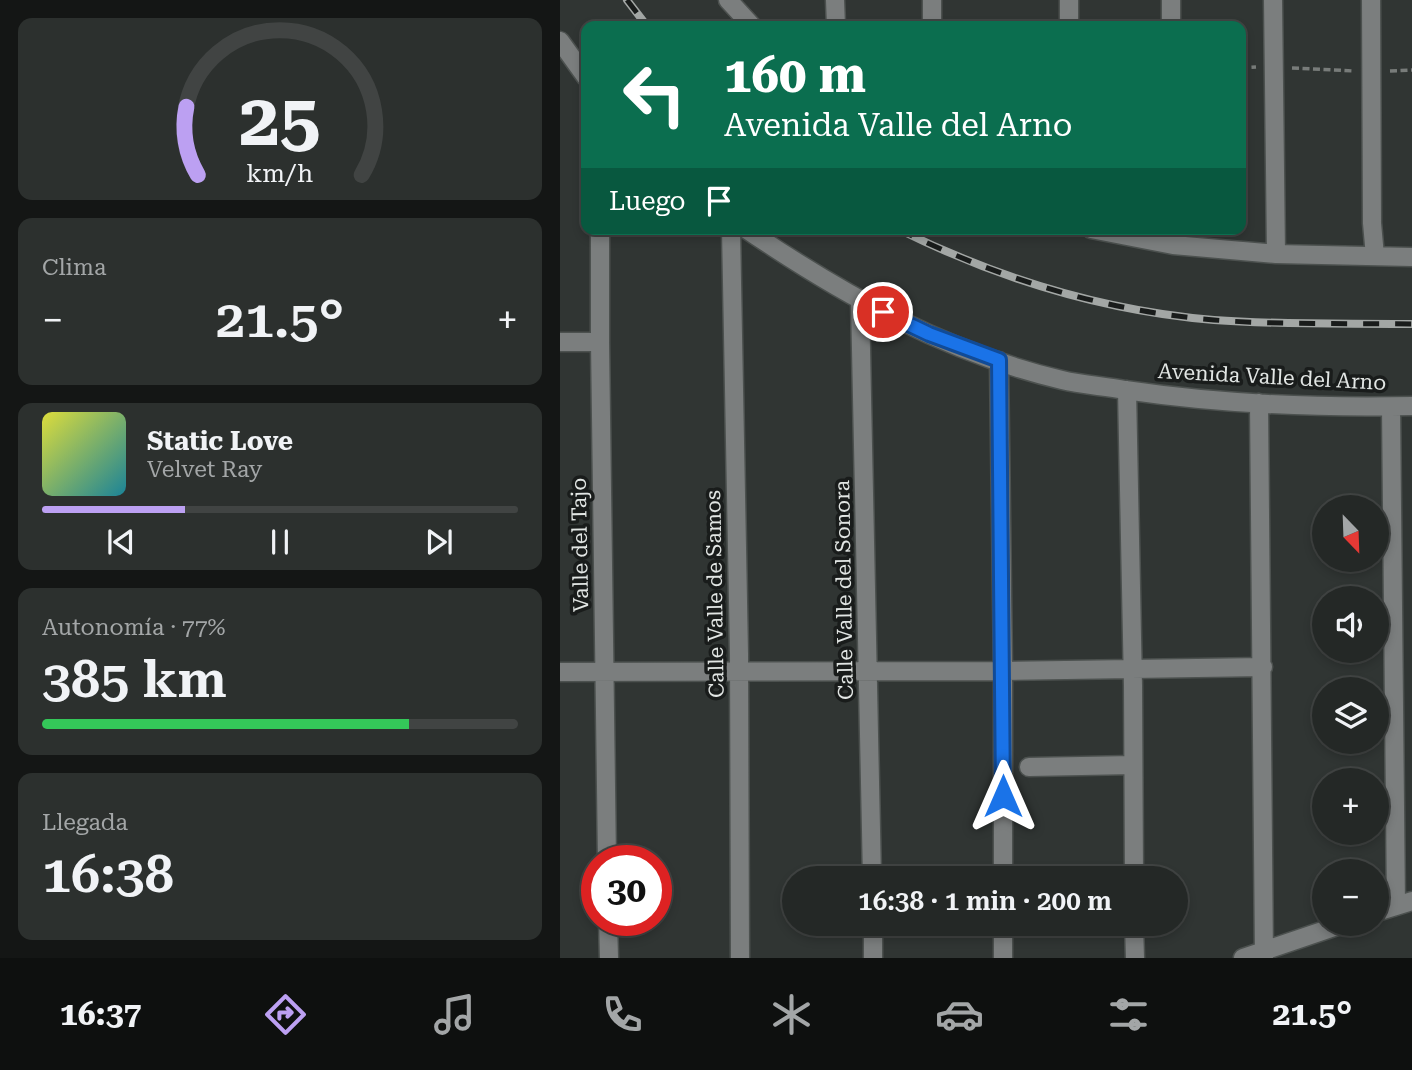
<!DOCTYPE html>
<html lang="es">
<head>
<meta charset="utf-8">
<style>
	:root { --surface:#242826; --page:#2c302e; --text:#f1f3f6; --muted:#a3a6a7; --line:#414443; --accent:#bca0f2 }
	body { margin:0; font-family:"Roboto Serif",serif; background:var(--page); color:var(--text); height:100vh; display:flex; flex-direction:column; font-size:26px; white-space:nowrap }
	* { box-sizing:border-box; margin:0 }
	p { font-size:23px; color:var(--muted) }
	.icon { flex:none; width:38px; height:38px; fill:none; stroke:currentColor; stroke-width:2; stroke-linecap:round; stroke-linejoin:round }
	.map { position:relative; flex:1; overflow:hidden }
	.details { display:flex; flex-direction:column; gap:18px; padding:18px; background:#141615; width:560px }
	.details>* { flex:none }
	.banner { position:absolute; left:21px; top:21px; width:665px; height:214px; border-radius:14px; box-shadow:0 4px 10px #0003,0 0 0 2px var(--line); background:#0b6e4f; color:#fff; overflow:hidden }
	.needle { width:46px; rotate:157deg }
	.controls { position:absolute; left:752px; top:495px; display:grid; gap:14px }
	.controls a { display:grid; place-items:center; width:77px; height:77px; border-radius:50%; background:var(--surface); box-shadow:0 4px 10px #0003,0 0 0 2px var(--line); font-size:35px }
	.speed { position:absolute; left:21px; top:845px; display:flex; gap:14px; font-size:35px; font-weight:700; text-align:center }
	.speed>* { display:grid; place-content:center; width:91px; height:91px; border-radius:50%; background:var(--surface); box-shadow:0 4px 10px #0003,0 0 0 2px var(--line); line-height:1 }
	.speed .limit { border:10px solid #d22; background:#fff; color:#111 }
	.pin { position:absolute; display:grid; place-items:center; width:60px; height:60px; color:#fff; margin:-30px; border:4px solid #fff; border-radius:50%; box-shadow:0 2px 7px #0007 }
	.me { position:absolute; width:77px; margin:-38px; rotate:0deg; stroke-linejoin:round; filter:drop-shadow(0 0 5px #0008) }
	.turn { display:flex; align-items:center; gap:24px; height:147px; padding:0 28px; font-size:32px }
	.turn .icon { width:91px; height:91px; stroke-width:2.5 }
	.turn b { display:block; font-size:49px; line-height:60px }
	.then { display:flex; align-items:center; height:66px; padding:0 28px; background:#0003; gap:14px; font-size:26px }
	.big { font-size:52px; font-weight:600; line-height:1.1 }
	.details .widget { flex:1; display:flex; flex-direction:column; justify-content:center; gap:10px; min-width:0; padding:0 24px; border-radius:14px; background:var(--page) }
	.details .dial { align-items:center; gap:0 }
	.dial svg { height:182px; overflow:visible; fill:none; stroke:var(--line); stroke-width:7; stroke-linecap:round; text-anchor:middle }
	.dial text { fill:var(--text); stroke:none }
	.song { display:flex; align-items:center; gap:21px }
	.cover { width:84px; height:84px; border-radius:10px; background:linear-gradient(135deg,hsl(60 70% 55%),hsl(190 70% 35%)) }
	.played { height:7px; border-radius:4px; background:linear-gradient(90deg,var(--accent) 30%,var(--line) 30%) }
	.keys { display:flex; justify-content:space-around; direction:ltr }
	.heat { display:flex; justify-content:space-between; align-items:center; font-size:38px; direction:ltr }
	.charge { height:10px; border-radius:5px; background:linear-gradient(90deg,#34c759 77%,var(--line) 0) }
	.trip { position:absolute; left:222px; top:866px; width:406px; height:70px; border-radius:35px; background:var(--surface); box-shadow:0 4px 10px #0003,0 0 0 2px var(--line); font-weight:600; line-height:70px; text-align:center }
	.tabs { display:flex; height:112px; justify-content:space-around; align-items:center; background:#0e100f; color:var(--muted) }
	.tabs .icon { width:49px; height:49px }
	.tabs .on { color:var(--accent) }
	.tabs b { font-size:32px; color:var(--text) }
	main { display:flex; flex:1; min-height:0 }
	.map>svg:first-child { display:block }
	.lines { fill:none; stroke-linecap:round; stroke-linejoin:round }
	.minor-casing { stroke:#4c514f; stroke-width:21 }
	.path { stroke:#787c7a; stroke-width:3.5; stroke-dasharray:7 3.5; stroke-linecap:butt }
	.minor { stroke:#7b7e7e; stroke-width:18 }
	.rail-casing { stroke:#a3a7a5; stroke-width:8 }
	.rail { stroke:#191c1b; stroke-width:5; stroke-dasharray:16; stroke-linecap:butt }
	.route-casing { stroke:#114b97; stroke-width:18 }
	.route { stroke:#1a73e8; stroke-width:12 }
	.labels { text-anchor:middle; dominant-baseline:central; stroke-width:7; stroke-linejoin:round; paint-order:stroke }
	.street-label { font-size:21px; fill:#e2e6e4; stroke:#191c1b }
</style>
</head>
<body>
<main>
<section class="details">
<div class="widget dial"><svg viewBox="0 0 100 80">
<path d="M14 69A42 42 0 1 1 86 69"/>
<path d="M14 69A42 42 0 0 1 9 39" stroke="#bca0f2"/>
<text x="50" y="56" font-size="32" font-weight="700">25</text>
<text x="50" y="72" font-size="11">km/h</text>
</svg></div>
<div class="widget"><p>Clima</p>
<div class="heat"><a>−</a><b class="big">21.5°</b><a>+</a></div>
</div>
<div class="widget">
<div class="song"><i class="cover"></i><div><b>Static Love</b><p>Velvet Ray</p></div></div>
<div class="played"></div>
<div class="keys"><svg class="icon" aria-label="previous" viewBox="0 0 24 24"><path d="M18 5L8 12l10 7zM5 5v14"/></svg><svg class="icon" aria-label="pause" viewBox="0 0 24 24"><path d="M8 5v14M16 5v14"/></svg><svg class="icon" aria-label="next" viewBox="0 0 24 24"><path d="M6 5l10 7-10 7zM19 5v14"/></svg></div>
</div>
<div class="widget"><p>Autonomía · 77%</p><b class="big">385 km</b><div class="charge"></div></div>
<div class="widget"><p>Llegada</p><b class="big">16:38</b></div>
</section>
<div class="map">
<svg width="852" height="958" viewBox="0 0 852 958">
	<rect width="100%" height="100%" fill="#303533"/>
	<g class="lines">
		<defs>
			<path id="minor" d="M168,0l24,26
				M275,0l1,26
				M372,0v26
				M509,0v26
				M611,0v26
				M713,0l3,254
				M811,0l1,223 3,33
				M0,41l26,36
				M40,229v113l7,519
				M171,229l8,425 1,304
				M186,229c97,66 201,124 316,151 20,5 42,6 63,10 95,14 191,18 287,16
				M531,229l82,16 103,9 136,3
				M300,301l12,577
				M0,342h40
				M439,361l4,310v207
				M567,390l6,296 1,192
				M699,403l5,555
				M831,407l5,499
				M0,672l443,-1 260,-4
				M469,767l104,-2
				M817,912l35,-11
				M48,920l1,38
				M313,924v34
				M443,924v34
				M574,924l1,34
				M683,958l100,-34"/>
		</defs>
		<use href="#minor" class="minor-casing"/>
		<path class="path" d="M681,68l15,-1
			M732,68l62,3
			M830,71l22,-1"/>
		<use href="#minor" class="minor"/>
		<defs>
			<path id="rail" d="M67,0l20,26
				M338,229c99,49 206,82 316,91 66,5 132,3 198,4"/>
		</defs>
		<use href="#rail" class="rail-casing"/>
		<use href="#rail" class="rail"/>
	</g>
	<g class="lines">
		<defs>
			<path id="route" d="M323,312l46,22 70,26 4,436"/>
		</defs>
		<use href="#route" class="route-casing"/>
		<use href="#route" class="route"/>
	</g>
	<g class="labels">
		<g class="street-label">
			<text transform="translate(712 377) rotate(3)">Avenida Valle del Arno</text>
			<text transform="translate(20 545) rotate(-91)">Valle del Tajo</text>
			<text transform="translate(284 590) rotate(-91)">Calle Valle del Sonora</text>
			<text transform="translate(155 594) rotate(-91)">Calle Valle de Samos</text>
		</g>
	</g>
</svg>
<div class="controls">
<a><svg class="needle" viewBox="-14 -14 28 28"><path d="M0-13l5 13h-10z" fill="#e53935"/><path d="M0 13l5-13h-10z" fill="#a3a6a7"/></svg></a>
<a><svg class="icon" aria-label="sound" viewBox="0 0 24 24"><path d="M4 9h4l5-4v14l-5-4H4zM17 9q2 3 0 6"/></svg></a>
<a><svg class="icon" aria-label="layers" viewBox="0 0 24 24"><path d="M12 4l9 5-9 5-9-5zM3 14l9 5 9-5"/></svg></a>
<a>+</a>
<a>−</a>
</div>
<div class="speed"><div class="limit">30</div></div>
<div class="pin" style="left:323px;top:312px;background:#d93025"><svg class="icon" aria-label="arrive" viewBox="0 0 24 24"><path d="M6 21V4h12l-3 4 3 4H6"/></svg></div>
<svg class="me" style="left:443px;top:796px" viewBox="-20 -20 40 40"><path d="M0-17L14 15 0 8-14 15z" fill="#1a73e8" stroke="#fff" stroke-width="4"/></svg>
<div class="trip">16:38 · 1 min · 200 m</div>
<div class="banner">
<div class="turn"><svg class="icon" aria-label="left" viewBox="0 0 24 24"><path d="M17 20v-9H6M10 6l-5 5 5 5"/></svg><div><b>160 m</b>Avenida Valle del Arno</div></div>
<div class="then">Luego<svg class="icon" aria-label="arrive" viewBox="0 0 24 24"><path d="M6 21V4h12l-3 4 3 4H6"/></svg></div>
</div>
</div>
</main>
<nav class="tabs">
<b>16:37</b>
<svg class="icon on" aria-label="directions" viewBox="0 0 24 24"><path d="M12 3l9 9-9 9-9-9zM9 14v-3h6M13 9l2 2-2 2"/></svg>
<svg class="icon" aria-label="music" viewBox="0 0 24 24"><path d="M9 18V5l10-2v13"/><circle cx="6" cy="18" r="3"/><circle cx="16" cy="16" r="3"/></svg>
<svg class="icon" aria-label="phone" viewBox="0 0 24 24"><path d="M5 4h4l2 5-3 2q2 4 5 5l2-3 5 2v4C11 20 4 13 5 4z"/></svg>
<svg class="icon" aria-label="climate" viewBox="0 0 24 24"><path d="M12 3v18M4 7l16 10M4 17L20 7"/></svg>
<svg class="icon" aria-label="car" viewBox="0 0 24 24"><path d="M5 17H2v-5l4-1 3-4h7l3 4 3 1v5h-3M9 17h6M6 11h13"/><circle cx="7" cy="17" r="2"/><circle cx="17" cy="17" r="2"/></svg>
<svg class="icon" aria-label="filters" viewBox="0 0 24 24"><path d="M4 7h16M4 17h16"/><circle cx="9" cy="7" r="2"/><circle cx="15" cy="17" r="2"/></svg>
<b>21.5°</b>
</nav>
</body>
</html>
